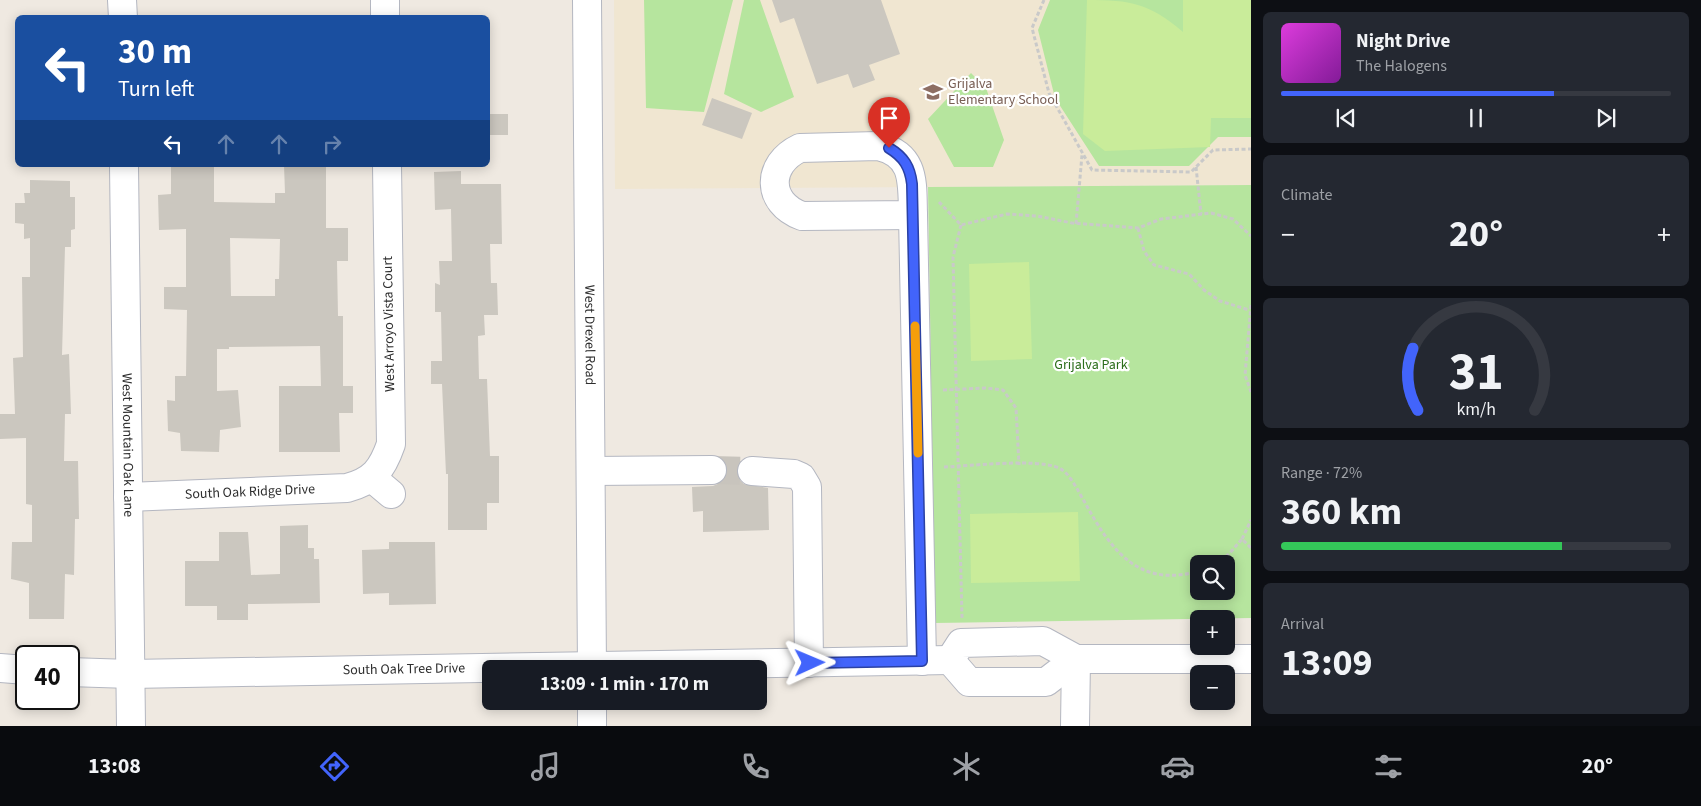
<!DOCTYPE html>
<html lang="en">
<head>
<meta charset="utf-8">
<style>
	:root { --surface:#171b24; --page:#242831; --text:#f1f3f6; --muted:#9ea1a6; --line:#363941; --accent:#4264fb }
	body { margin:0; font-family:"Source Sans 3",sans-serif; background:var(--page); color:var(--text); height:100vh; display:flex; flex-direction:column; font-size:19px; white-space:nowrap }
	* { box-sizing:border-box; margin:0 }
	p { font-size:16px; color:var(--muted) }
	.icon { flex:none; width:28px; height:28px; fill:none; stroke:currentColor; stroke-width:2; stroke-linecap:round; stroke-linejoin:round }
	.map { position:relative; flex:1; overflow:hidden }
	.sheet { display:flex; flex-direction:column; gap:12px; padding:12px; background:#0d0f14; width:450px }
	.sheet>* { flex:none }
	.guide { position:absolute; left:15px; top:15px; width:475px; height:152px; border-radius:8px; box-shadow:0 2px 12px #0003; background:#1a4fa0; color:#fff; overflow:hidden }
	.buttons { position:absolute; left:1190px; top:555px; display:grid; gap:10px }
	.buttons a { display:grid; place-items:center; width:45px; height:45px; border-radius:8px; background:var(--surface); box-shadow:0 2px 12px #0003; font-size:25px }
	.speed { position:absolute; left:15px; top:645px; display:flex; gap:10px; font-size:25px; font-weight:700; text-align:center }
	.speed>* { display:grid; place-content:center; width:65px; height:65px; border-radius:50%; background:var(--surface); box-shadow:0 2px 12px #0003; line-height:1 }
	.speed .limit { border:2px solid #111; border-radius:8px; background:#fff; color:#111 }
	.pin { position:absolute; display:grid; place-items:center; width:42px; height:42px; color:#fff; margin:-51px -21px; border-radius:50% 50% 50% 0; rotate:-45deg; box-shadow:0 0 5px #0007 }
	.pin .icon { rotate:45deg }
	.me { position:absolute; width:55px; margin:-28px; rotate:89deg; stroke-linejoin:round; filter:drop-shadow(0 0 4px #0008) }
	.turn { display:flex; align-items:center; gap:18px; height:105px; padding:0 20px; font-size:22px }
	.turn .icon { width:65px; height:65px; stroke-width:2.5 }
	.turn b { display:block; font-size:35px; line-height:42px }
	.lanes { display:flex; align-items:center; height:48px; padding:0 20px; background:#0003; justify-content:center; gap:25px; direction:ltr }
	.lanes .off { opacity:.35 }
	.big { font-size:38px; font-weight:700; line-height:1.1 }
	.sheet .widget { flex:1; display:flex; flex-direction:column; justify-content:center; gap:8px; min-width:0; padding:0 18px; border-radius:8px; background:var(--page) }
	.sheet .dial { align-items:center; gap:0 }
	.dial svg { height:130px; overflow:visible; fill:none; stroke:var(--line); stroke-width:7; stroke-linecap:round; text-anchor:middle }
	.dial text { fill:var(--text); stroke:none }
	.song { display:flex; align-items:center; gap:15px }
	.cover { width:60px; height:60px; border-radius:8px; background:linear-gradient(135deg,hsl(300 70% 55%),hsl(290 70% 35%)) }
	.played { height:5px; border-radius:2px; background:linear-gradient(90deg,var(--accent) 70%,var(--line) 70%) }
	.keys { display:flex; justify-content:space-around; direction:ltr }
	.heat { display:flex; justify-content:space-between; align-items:center; font-size:28px; direction:ltr }
	.charge { height:8px; border-radius:4px; background:linear-gradient(90deg,#34c759 72%,var(--line) 0) }
	.trip { position:absolute; left:482px; top:660px; width:285px; height:50px; border-radius:8px; background:var(--surface); box-shadow:0 2px 12px #0003; font-weight:700; line-height:50px; text-align:center }
	.dock { display:flex; height:80px; justify-content:space-around; align-items:center; background:#090b0e; color:var(--muted) }
	.dock .icon { width:35px; height:35px }
	.dock .on { color:var(--accent) }
	.dock b { font-size:22px; color:var(--text) }
	main { display:flex; flex:1; min-height:0 }
	.map>svg:first-child { display:block }
	.education { fill:#f0e6d1 }
	.green { fill:#b6e59e; fill-rule:evenodd }
	.pitch { fill:#c9ec9a }
	.building { fill:#cbc7bf; fill-rule:evenodd }
	.lines { fill:none; stroke-linecap:round; stroke-linejoin:round }
	.minor-tunnel { stroke:#c8c4bd; stroke-width:28; stroke-dasharray:28 14; stroke-linecap:butt }
	.minor-casing { stroke:#b4b7c1; stroke-width:30 }
	.path { stroke:#c9c9c9; stroke-width:3; stroke-dasharray:4 2.5; stroke-linecap:butt }
	.minor { stroke:#fff; stroke-width:28 }
	.route-casing { stroke:#2b41a3; stroke-width:12 }
	.route { stroke:#4264fb; stroke-width:9 }
	.slow { stroke:#f59e0b; stroke-width:9 }
	.labels { text-anchor:middle; dominant-baseline:central; stroke-width:4.5; stroke-linejoin:round; paint-order:stroke }
	.education-label { font-size:14px; fill:#785e54; stroke:#fff; text-anchor:start }
	.street-label { font-size:14px; fill:#2e2e2e; stroke:#fff }
	.park-label { font-size:14px; fill:#2c6e1b; stroke:#fff }
</style>
</head>
<body>
<main>
<div class="map">
<svg width="1251" height="726" viewBox="0 0 1251 726">
	<rect width="100%" height="100%" fill="#efe9e1"/>
	<path class="education" d="M614,0h637v185l-636,4z"/>
	<path class="green" d="M644,0h89l-29,112 -58,-4z
		M744,0h16l34,97 -33,15 -37,-18z
		M1050,0h201v137h-33l-29,29h-90l-44,-68 -17,-68z
		M971,73l15,15 18,52 -11,27h-39l-26,-48z
		M1251,185v433l-316,5 -7,-436zM1199,564h27v27h-27z"/>
	<path class="pitch" d="M1087,0c44,0 62,3 96,32v-32h68v118h-40l-1,29 -105,4 -22,-17z
		M1029,262l3,97 -61,2 -2,-97z
		M1078,512l2,69 -109,2 -1,-69z"/>
	<path class="building" d="M772,0h109l19,54 -31,11 6,15 -22,8 -5,-14 -31,10 -23,-66 -14,5z
		M712,98l40,15 -10,26 -40,-14z
		M488,114h20v21h-20z
		M171,165h43v37l61,1v-10h10l-1,-28h42v63h22v33h-11l1,55h5v70h10v27h-14l1,39h-61v-66h42l-1,-40 -91,1v2h-12v42l21,-1 3,37 -21,3 -1,22 -38,-1 -1,-18 -12,-2 -1,-31 8,1v-25h11l1,-66 -23,-1v-22h22v-58l-27,1 -1,-35 13,-1zM230,238l50,1 -1,40h-4v17h-44z
		M461,171v13h40l1,60h-12l1,39h6l1,32h-14l1,20 -7,1 1,43h8l3,77h9v47h-12v27h-39v-56h-2l-4,-90h-11v-23h11l-1,-49h-6v-29l5,2 -1,-24h13l-1,-52 -16,1 -1,-38z
		M30,180l40,1v16h5v32l-4,1v17h-6l-3,108 7,-1 2,60h-6l-1,47h14l1,58h-4l-1,56 -9,-1 -1,45h-35v-36l-18,-4 1,-37h20v-37l-6,-1v-66l-26,1v-25h15l-2,-56 10,-1 -1,-80h8v-39l-6,1v-15l-9,-1v-20h10l-1,-10h6z
		M725,461h16l-5,9 2,8 6,6 24,4 1,42 -66,2v-21l-10,1 -1,-25 21,-1 7,-3 6,-6 2,-7z
		M308,525v23h6v11h5l1,44 -72,1v16h-31v-14h-32v-45h34v-29h29l3,43 29,-1v-48z
		M389,542h46l1,62 -47,1v-12l-26,1 -1,-44 27,-1z"/>
	<g class="lines">
		<path class="minor-tunnel" d="M712,470l40,1"/>
		<defs>
			<g id="minor">
				<path d="M122,0l1,18"/>
				<path d="M385,0v18"/>
				<path id="s1" d="M587,0l5,669"/>
				<path d="M878,146c38,9 34,37 35,69l-111,1c-36,-13 -36,-52 -2,-68z"/>
				<path id="s2" d="M124,165l7,561"/>
				<path d="M913,215l9,446"/>
				<path d="M591,471l121,-1"/>
				<path d="M752,471l42,3 7,3 6,10 2,176"/>
				<path d="M372,478l19,16"/>
				<path id="s3" d="M128,497l219,-9c26,-7 35,-18 44,-44l-4,-279"/>
				<path d="M1043,641l33,18 -30,23h-77l-19,-22 11,-17z"/>
				<path d="M0,668l26,2"/>
				<path id="s4" d="M69,672l61,2 820,-14"/>
				<path d="M592,701v25"/>
				<path d="M1075,726l1,-67h175"/>
			</g>
		</defs>
		<use href="#minor" class="minor-casing"/>
		<path class="path" d="M1044,0l-12,28 17,65 43,77 99,2 22,-22 38,-1
			M1196,167l5,47
			M939,202l22,23 46,-11 30,2 35,7 66,5 23,-9 50,-6 22,6 18,17
			M1076,224l6,-69
			M961,225l-8,32 9,361
			M1138,228l6,23 10,14 35,9 15,16 16,11 29,9
			M1251,305l-6,70 6,17
			M943,390l42,-2 18,2 13,18 3,57
			M944,467c27,-1 92,-9 115,1 11,5 19,23 25,33 26,47 53,88 115,70
			M1242,539l9,-19
			M1215,564l14,-10 13,-15 9,9"/>
		<use href="#minor" class="minor"/>
	</g>
	<g class="lines">
		<defs>
			<path id="route" d="M810,663l112,-2 -10,-477c-2,-17 -8,-27 -23,-36"/>
		</defs>
		<use href="#route" class="route-casing"/>
		<use href="#route" class="route"/>
		<path class="slow" d="M915,326l3,127"/>
	</g>
	<defs>
		<symbol id="school-bare" viewBox="-9 -9 18 18"><path d="M0-5L7-2L0 1L-7-2ZM-4 1L0 2.5L4 1V4Q0 6-4 4Z" fill="#8d6e63" stroke="#fff" stroke-width="2.5" paint-order="stroke"/></symbol>
	</defs>
	<g fill-rule="evenodd">
		<use href="#school-bare" x="919" y="78" width="28" height="28"/>
	</g>
	<g class="labels">
		<g class="education-label">
			<text x="948" y="84">Grijalva<tspan x="948" dy="16">Elementary School</tspan></text>
		</g>
		<g class="street-label">
			<text transform="translate(389 324) rotate(-91)">West Arroyo Vista Court</text>
			<text stroke="none"><textPath href="#s1" startOffset="335">West Drexel Road</textPath></text>
			<text stroke="none"><textPath href="#s2" startOffset="280">West Mountain Oak Lane</textPath></text>
			<text stroke="none"><textPath href="#s3" startOffset="122">South Oak Ridge Drive</textPath></text>
			<text stroke="none"><textPath href="#s4" startOffset="335">South Oak Tree Drive</textPath></text>
		</g>
		<g class="park-label">
			<text x="1091" y="365">Grijalva Park</text>
		</g>
	</g>
</svg>
<div class="buttons">
<a><svg class="icon" aria-label="search" viewBox="0 0 24 24"><circle cx="10" cy="10" r="6"/><path d="M15 15l6 6"/></svg></a>
<a>+</a>
<a>−</a>
</div>
<div class="speed"><div class="limit">40</div></div>
<div class="pin" style="left:889px;top:148px;background:#d93025"><svg class="icon" aria-label="arrive" viewBox="0 0 24 24"><path d="M6 21V4h12l-3 4 3 4H6"/></svg></div>
<svg class="me" style="left:810px;top:663px" viewBox="-20 -20 40 40"><path d="M0-17L14 15 0 8-14 15z" fill="#4264fb" stroke="#fff" stroke-width="4"/></svg>
<div class="trip">13:09 · 1 min · 170 m</div>
<div class="guide">
<div class="turn"><svg class="icon" aria-label="left" viewBox="0 0 24 24"><path d="M17 20v-9H6M10 6l-5 5 5 5"/></svg><div><b>30 m</b>Turn left</div></div>
<div class="lanes"><svg class="icon" aria-label="left" viewBox="0 0 24 24"><path d="M17 20v-9H6M10 6l-5 5 5 5"/></svg><svg class="icon off" aria-label="ahead" viewBox="0 0 24 24"><path d="M12 20V5M6 11l6-6 6 6"/></svg><svg class="icon off" aria-label="ahead" viewBox="0 0 24 24"><path d="M12 20V5M6 11l6-6 6 6"/></svg><svg class="icon off" aria-label="right" viewBox="0 0 24 24"><path d="M7 20v-9h11M14 6l5 5-5 5"/></svg></div>
</div>
</div>
<section class="sheet">
<div class="widget">
<div class="song"><i class="cover"></i><div><b>Night Drive</b><p>The Halogens</p></div></div>
<div class="played"></div>
<div class="keys"><svg class="icon" aria-label="previous" viewBox="0 0 24 24"><path d="M18 5L8 12l10 7zM5 5v14"/></svg><svg class="icon" aria-label="pause" viewBox="0 0 24 24"><path d="M8 5v14M16 5v14"/></svg><svg class="icon" aria-label="next" viewBox="0 0 24 24"><path d="M6 5l10 7-10 7zM19 5v14"/></svg></div>
</div>
<div class="widget"><p>Climate</p>
<div class="heat"><a>−</a><b class="big">20°</b><a>+</a></div>
</div>
<div class="widget dial"><svg viewBox="0 0 100 80">
<path d="M14 69A42 42 0 1 1 86 69"/>
<path d="M14 69A42 42 0 0 1 11 31" stroke="#4264fb"/>
<text x="50" y="56" font-size="32" font-weight="700">31</text>
<text x="50" y="72" font-size="11">km/h</text>
</svg></div>
<div class="widget"><p>Range · 72%</p><b class="big">360 km</b><div class="charge"></div></div>
<div class="widget"><p>Arrival</p><b class="big">13:09</b></div>
</section>
</main>
<nav class="dock">
<b>13:08</b>
<svg class="icon on" aria-label="directions" viewBox="0 0 24 24"><path d="M12 3l9 9-9 9-9-9zM9 14v-3h6M13 9l2 2-2 2"/></svg>
<svg class="icon" aria-label="music" viewBox="0 0 24 24"><path d="M9 18V5l10-2v13"/><circle cx="6" cy="18" r="3"/><circle cx="16" cy="16" r="3"/></svg>
<svg class="icon" aria-label="phone" viewBox="0 0 24 24"><path d="M5 4h4l2 5-3 2q2 4 5 5l2-3 5 2v4C11 20 4 13 5 4z"/></svg>
<svg class="icon" aria-label="climate" viewBox="0 0 24 24"><path d="M12 3v18M4 7l16 10M4 17L20 7"/></svg>
<svg class="icon" aria-label="car" viewBox="0 0 24 24"><path d="M5 17H2v-5l4-1 3-4h7l3 4 3 1v5h-3M9 17h6M6 11h13"/><circle cx="7" cy="17" r="2"/><circle cx="17" cy="17" r="2"/></svg>
<svg class="icon" aria-label="filters" viewBox="0 0 24 24"><path d="M4 7h16M4 17h16"/><circle cx="9" cy="7" r="2"/><circle cx="15" cy="17" r="2"/></svg>
<b>20°</b>
</nav>
</body>
</html>
